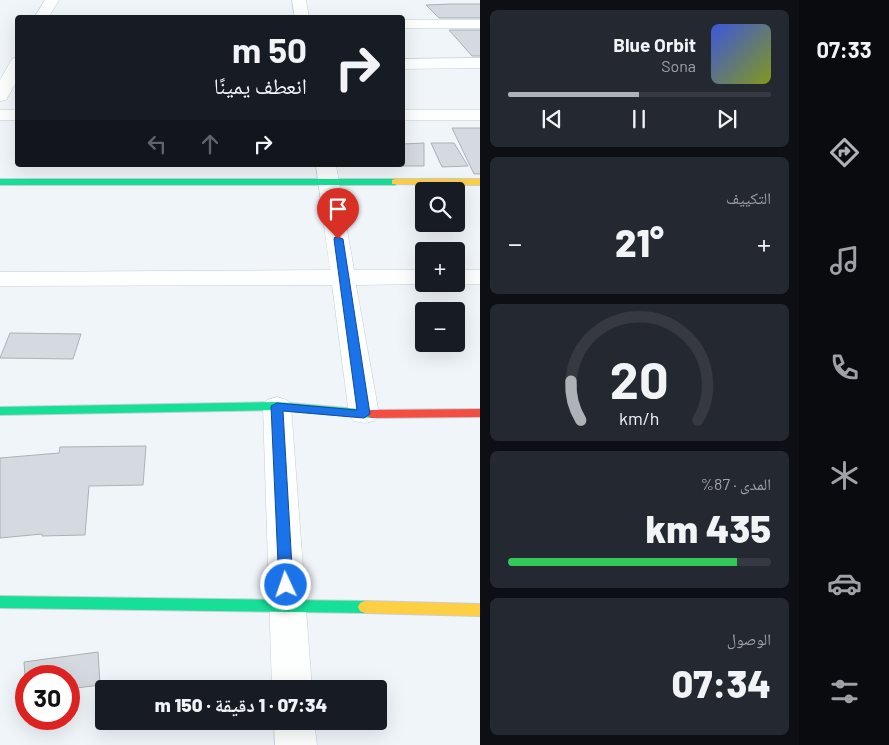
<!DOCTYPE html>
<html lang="ar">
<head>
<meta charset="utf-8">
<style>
	:root { --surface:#171b24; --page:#242831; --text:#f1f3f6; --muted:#9ea1a6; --line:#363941; --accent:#aeb1b5 }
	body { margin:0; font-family:Barlow,"Noto Naskh Arabic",sans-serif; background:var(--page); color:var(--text); direction:rtl; height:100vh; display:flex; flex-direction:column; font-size:19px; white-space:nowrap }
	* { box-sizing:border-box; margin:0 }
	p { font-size:16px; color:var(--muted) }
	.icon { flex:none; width:28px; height:28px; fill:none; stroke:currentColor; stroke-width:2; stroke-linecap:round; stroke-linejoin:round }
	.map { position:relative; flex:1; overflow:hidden; direction:ltr }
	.drawer { display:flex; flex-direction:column; gap:10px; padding:10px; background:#0d0f14; width:319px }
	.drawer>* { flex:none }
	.banner { position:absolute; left:15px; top:15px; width:390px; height:152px; border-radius:5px; box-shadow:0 5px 20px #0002; direction:rtl; background:#171b24; color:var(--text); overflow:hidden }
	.buttons { position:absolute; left:415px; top:182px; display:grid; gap:10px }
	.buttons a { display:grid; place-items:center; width:50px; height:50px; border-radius:5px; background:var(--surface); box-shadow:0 5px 20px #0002; font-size:25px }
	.speed { position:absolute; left:15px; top:665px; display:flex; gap:10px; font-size:25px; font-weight:700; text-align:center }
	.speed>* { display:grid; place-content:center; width:65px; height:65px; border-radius:50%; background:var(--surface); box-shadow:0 5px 20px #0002; line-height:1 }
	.speed .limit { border:8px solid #d22; background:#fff; color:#111 }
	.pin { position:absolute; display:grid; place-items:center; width:42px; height:42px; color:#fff; margin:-51px -21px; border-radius:50% 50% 50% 0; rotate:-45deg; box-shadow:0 0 5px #0007 }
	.pin .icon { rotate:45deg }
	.me { position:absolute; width:55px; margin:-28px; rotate:357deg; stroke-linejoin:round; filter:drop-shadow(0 0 4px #0008) }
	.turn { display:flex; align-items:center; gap:18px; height:105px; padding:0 15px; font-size:22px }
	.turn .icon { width:65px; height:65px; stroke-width:2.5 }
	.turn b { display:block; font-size:35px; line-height:42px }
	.lanes { display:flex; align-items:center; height:48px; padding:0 15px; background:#0003; justify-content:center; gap:25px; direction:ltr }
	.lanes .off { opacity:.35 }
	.big { font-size:38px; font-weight:800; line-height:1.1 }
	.drawer .widget { flex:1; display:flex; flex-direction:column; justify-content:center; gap:8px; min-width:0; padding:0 18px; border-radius:8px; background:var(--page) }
	.drawer .dial { align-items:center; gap:0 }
	.dial svg { height:130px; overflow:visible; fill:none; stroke:var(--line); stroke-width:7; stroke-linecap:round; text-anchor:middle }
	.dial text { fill:var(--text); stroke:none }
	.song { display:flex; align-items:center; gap:15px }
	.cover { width:60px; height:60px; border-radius:8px; background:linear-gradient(135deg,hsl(230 70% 55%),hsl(70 70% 35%)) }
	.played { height:5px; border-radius:2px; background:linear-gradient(90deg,var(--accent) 50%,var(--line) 50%) }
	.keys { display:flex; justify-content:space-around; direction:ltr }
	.heat { display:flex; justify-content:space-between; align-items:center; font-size:28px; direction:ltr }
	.charge { height:8px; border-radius:4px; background:linear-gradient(90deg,#34c759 87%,var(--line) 0) }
	.trip { position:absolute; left:95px; top:680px; width:292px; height:50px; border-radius:5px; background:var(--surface); box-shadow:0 5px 20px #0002; font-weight:800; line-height:50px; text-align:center; direction:rtl }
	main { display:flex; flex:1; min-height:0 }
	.tabs { display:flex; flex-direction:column; width:90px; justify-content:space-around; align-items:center; background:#090b0e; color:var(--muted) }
	.tabs .icon { width:35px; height:35px }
	.tabs .active { color:var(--accent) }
	.tabs b { font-size:22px; color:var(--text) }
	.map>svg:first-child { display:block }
	.building { fill:#d4dadf; stroke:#adb1b6 }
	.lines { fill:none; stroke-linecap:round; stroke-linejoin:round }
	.street-casing { stroke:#c8cdd2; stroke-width:1 }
	.fast-casing { stroke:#c8cdd2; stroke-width:2 }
	.slow-casing { stroke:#c8cdd2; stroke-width:2 }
	.jam-casing { stroke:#c8cdd2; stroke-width:2 }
	.street { fill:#fdfefe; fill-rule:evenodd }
	.fast { fill:#16e098; fill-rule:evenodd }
	.slow { fill:#ffcf43; fill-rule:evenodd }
	.jam { fill:#f24e42; fill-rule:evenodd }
	.route { fill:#1a73e8; stroke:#114b97 }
</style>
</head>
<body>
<main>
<nav class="tabs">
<b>07:33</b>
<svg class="icon active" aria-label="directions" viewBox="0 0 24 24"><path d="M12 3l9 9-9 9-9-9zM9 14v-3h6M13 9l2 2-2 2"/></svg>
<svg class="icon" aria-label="music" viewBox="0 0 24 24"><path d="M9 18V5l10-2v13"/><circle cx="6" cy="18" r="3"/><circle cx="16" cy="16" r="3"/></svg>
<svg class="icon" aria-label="phone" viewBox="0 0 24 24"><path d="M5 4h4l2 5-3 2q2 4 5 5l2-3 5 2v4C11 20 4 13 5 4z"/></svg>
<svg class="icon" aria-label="climate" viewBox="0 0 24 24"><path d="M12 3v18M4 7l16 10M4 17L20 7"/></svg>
<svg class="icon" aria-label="car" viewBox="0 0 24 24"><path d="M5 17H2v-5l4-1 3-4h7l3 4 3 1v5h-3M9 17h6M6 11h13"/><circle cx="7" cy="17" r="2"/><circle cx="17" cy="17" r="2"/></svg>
<svg class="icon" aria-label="filters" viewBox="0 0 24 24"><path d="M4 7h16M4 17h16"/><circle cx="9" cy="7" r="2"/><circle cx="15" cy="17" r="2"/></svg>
</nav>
<section class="drawer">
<div class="widget">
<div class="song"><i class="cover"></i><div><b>Blue Orbit</b><p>Sona</p></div></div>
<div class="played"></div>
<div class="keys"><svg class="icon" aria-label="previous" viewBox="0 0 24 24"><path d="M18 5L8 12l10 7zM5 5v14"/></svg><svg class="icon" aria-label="pause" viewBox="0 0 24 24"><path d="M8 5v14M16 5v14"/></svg><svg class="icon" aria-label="next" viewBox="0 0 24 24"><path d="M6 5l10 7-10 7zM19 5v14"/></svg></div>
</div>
<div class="widget"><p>التكييف</p>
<div class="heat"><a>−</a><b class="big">21°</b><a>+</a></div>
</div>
<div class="widget dial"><svg viewBox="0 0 100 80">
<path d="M14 69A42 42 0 1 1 86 69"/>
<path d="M14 69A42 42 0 0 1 8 45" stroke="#aeb1b5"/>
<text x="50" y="56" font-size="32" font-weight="700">20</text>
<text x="50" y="72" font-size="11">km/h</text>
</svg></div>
<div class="widget"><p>المدى · 87%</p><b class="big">435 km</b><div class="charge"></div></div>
<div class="widget"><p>الوصول</p><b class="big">07:34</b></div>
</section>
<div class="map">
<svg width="481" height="745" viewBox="0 0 481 745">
	<rect width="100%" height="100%" fill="#f0f5fa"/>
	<path class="building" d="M451,4h30v14h-42l-13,-13z
		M449,30h32v26h-9z
		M452,128h29v46h-7z
		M424,143v23h-22v-22z
		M431,143h23l14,23 -26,1z
		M10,333l71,1 -8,25 -73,-1z
		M146,446l-3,39 -54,1 -4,49 -43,1v-2l-42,4v-80l59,-5 1,-6z
		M98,652l2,33 -31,4v-13h-44l-1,-14z"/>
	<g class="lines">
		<defs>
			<path id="street" d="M45,0h14l-11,18h-14z
				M292,0h14l3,18h-14z
				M402,20h79v8h-79z
				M18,57v22l-12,21 -6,1v-21l12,-21z
				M481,58v10l-79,1v-10z
				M0,110h18v10h-18z
				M402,110h79v10h-79z
				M316,165h20l18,105h70v14h2h-2l-68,1 23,129 -5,7 -10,2 -10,-2 -5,-7 -17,-129 -332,1v-14l330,-2z
				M456,270h25v14h-27h2z
				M277,397l10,3 4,6 21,283h-40l-9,-283 4,-6z
				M274,721h40l3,24h-42z"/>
			<path id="fast" d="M0,179h395l4,3 -4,3h-395z
				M277,402l94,8 6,4 -6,4 -94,-8 -277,5v-8z
				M0,596l365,5 5,2 2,4 -2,4 -5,2 -365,-5z"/>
			<path id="slow" d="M395,179h86v6l-89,-1v-4z
				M365,601l116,3v12l-116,-3 -5,-2 -2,-4 2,-4z"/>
			<path id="jam" d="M481,409v8l-110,1 -6,-4 6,-4z"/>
		</defs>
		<use href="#street" class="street-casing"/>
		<use href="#fast" class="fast-casing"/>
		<use href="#slow" class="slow-casing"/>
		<use href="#jam" class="jam-casing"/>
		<use href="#street" class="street"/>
		<use href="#fast" class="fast"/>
		<use href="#slow" class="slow"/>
		<use href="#jam" class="jam"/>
	</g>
	<path class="route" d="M335,237h3l5,2 27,175 -6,4 -81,-7 10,174 -2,4 -5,2 -5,-2 -2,-4 -8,-179 6,-3 80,7 -23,-171z"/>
</svg>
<div class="buttons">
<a><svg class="icon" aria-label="search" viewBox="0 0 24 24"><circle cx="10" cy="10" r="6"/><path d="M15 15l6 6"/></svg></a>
<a>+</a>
<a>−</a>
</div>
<div class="speed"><div class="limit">30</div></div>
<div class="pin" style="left:338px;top:239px;background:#d93025"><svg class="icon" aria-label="arrive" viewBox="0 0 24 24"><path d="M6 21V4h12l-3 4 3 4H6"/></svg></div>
<svg class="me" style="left:286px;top:585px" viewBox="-20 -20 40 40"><circle r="17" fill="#1a73e8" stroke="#fff" stroke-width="3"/><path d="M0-11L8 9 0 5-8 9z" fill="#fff"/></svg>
<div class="trip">07:34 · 1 دقيقة · 150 m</div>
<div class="banner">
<div class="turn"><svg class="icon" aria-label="right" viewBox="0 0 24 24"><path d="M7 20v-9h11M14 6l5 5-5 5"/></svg><div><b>50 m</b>انعطف يمينًا</div></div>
<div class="lanes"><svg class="icon off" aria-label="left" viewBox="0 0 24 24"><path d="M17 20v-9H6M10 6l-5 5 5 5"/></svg><svg class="icon off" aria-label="ahead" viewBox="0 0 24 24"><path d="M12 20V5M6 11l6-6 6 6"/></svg><svg class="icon" aria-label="right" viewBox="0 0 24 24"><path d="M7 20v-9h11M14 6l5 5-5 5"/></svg></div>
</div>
</div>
</main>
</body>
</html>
